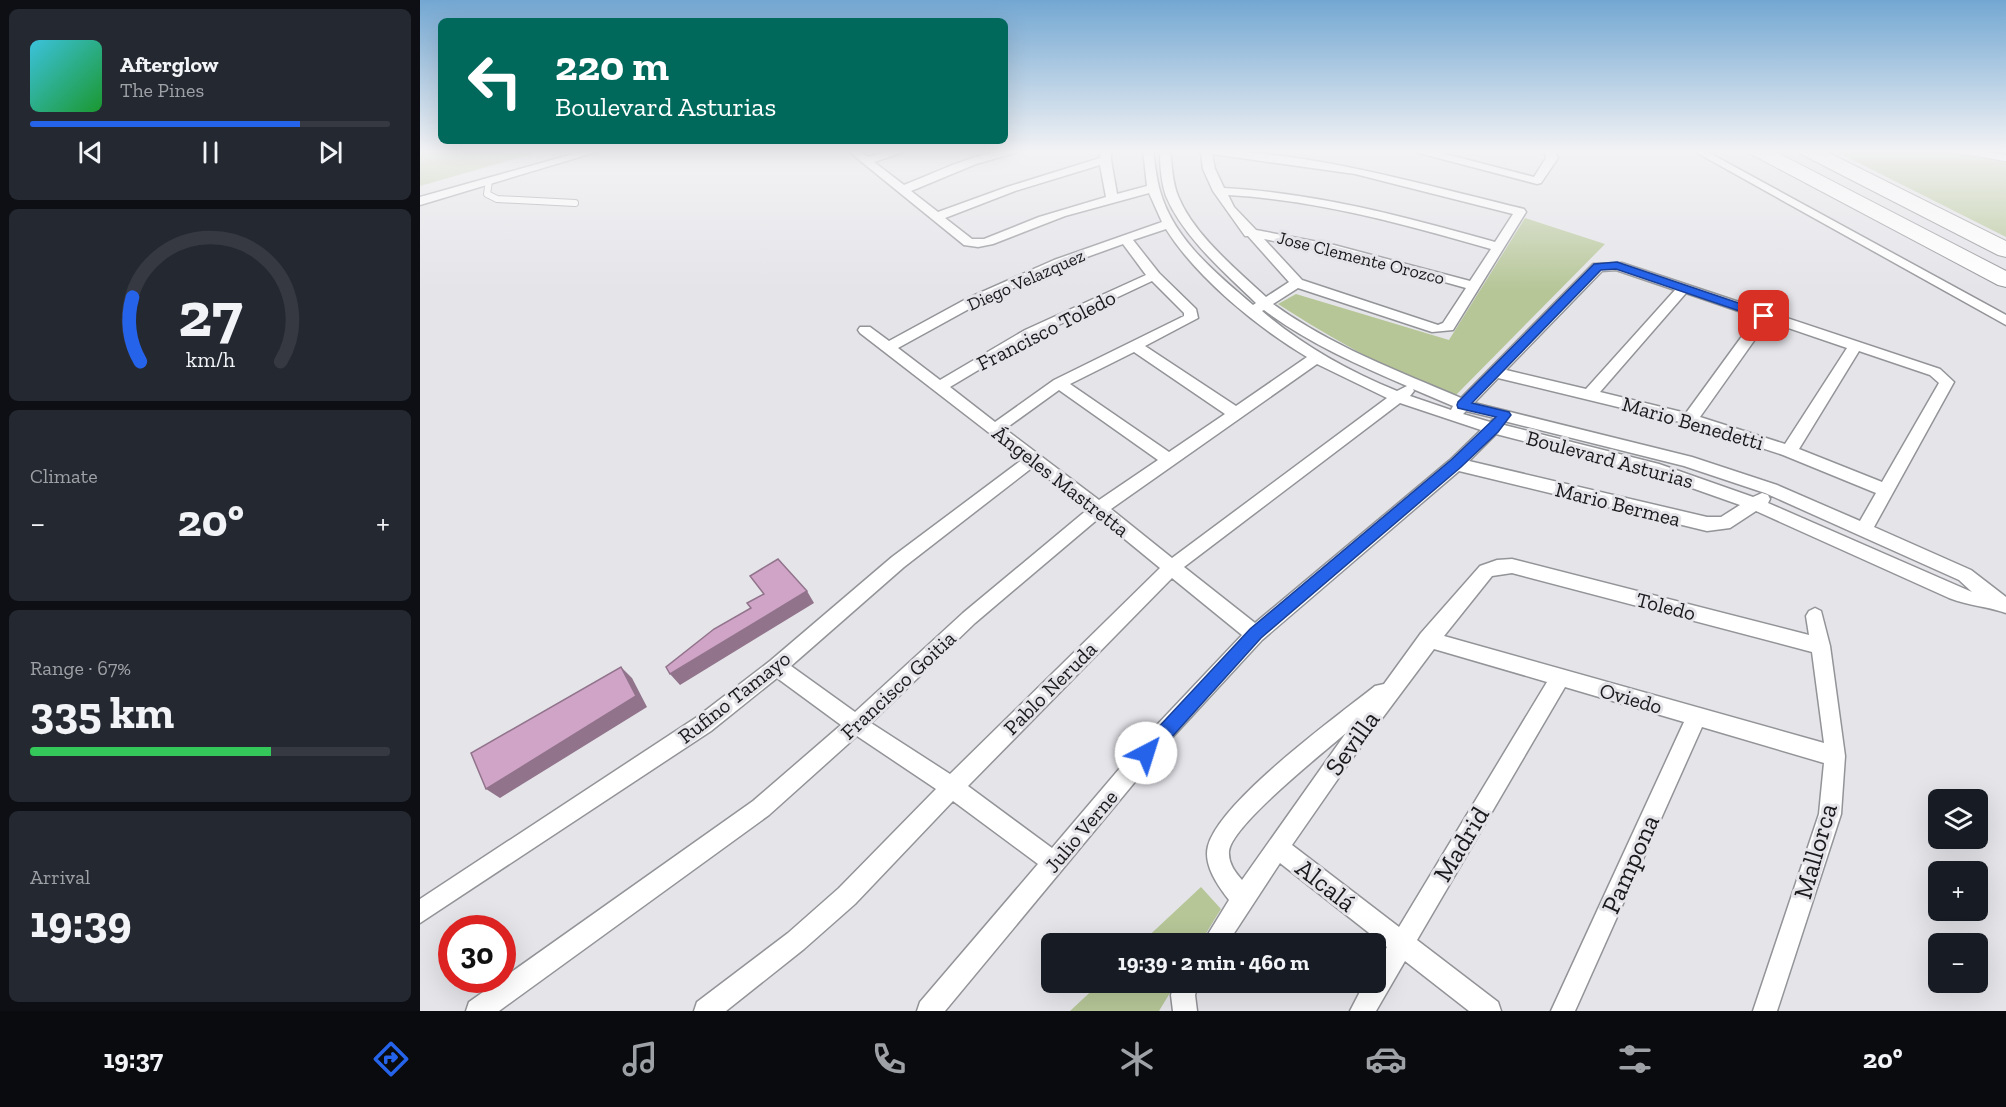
<!DOCTYPE html>
<html lang="en">
<head>
<meta charset="utf-8">
<style>
	:root { --surface:#171b24; --page:#242831; --text:#f1f3f6; --muted:#9ea1a6; --line:#363941; --accent:#2563eb }
	body { margin:0; font-family:"Zilla Slab",serif; background:var(--page); color:var(--text); height:100vh; display:flex; flex-direction:column; font-size:22px; white-space:nowrap }
	* { box-sizing:border-box; margin:0 }
	p { font-size:20px; color:var(--muted) }
	.icon { flex:none; width:33px; height:33px; fill:none; stroke:currentColor; stroke-width:2; stroke-linecap:round; stroke-linejoin:round }
	.map { position:relative; flex:1; overflow:hidden }
	.sheet { display:flex; flex-direction:column; gap:9px; padding:9px; background:#0d0f14; width:420px }
	.sheet>* { flex:none }
	.guide { position:absolute; left:18px; top:18px; width:570px; height:126px; border-radius:9px; box-shadow:0 6px 24px #0002; background:#00695c; color:#fff; overflow:hidden }
	.buttons { position:absolute; left:1508px; top:789px; display:grid; gap:12px }
	.buttons a { display:grid; place-items:center; width:60px; height:60px; border-radius:9px; background:var(--surface); box-shadow:0 6px 24px #0002; font-size:30px }
	.speed { position:absolute; left:18px; top:915px; display:flex; gap:12px; font-size:30px; font-weight:700; text-align:center }
	.speed>* { display:grid; place-content:center; width:78px; height:78px; border-radius:50%; background:var(--surface); box-shadow:0 6px 24px #0002; line-height:1 }
	.speed .limit { border:9px solid #d22; background:#fff; color:#111 }
	.pin { position:absolute; display:grid; place-items:center; width:51px; height:51px; color:#fff; margin:-26px; border-radius:12px; box-shadow:0 3px 9px #0006 }
	.me { position:absolute; width:66px; margin:-33px; rotate:40deg; stroke-linejoin:round; filter:drop-shadow(0 0 4px #0008) }
	.turn { display:flex; align-items:center; gap:21px; height:126px; padding:0 18px; font-size:27px }
	.turn .icon { width:78px; height:78px; stroke-width:2.5 }
	.turn b { display:block; font-size:42px; line-height:51px }
	.big { font-size:45px; font-weight:700; line-height:1.1 }
	.sheet .widget { flex:1; display:flex; flex-direction:column; justify-content:center; gap:9px; min-width:0; padding:0 21px; border-radius:9px; background:var(--page) }
	.sheet .dial { align-items:center; gap:0 }
	.dial svg { height:156px; overflow:visible; fill:none; stroke:var(--line); stroke-width:7; stroke-linecap:round; text-anchor:middle }
	.dial text { fill:var(--text); stroke:none }
	.song { display:flex; align-items:center; gap:18px }
	.cover { width:72px; height:72px; border-radius:9px; background:linear-gradient(135deg,hsl(190 70% 55%),hsl(130 70% 35%)) }
	.played { height:6px; border-radius:3px; background:linear-gradient(90deg,var(--accent) 75%,var(--line) 75%) }
	.keys { display:flex; justify-content:space-around; direction:ltr }
	.heat { display:flex; justify-content:space-between; align-items:center; font-size:33px; direction:ltr }
	.charge { height:9px; border-radius:4px; background:linear-gradient(90deg,#34c759 67%,var(--line) 0) }
	.trip { position:absolute; left:621px; top:933px; width:345px; height:60px; border-radius:9px; background:var(--surface); box-shadow:0 6px 24px #0002; font-weight:700; line-height:60px; text-align:center }
	.tab-bar { display:flex; height:96px; justify-content:space-around; align-items:center; background:#090b0e; color:var(--muted) }
	.tab-bar .icon { width:42px; height:42px }
	.tab-bar .selected { color:var(--accent) }
	.tab-bar b { font-size:27px; color:var(--text) }
	main { display:flex; flex:1; min-height:0 }
	.map>svg:first-child { display:block }
	.green { fill:#b6c697 }
	.lines { fill:none; stroke-linecap:round; stroke-linejoin:round }
	.service-casing { stroke:#939498; stroke-width:8 }
	.minor-casing { stroke:#939498; stroke-width:3 }
	.motorway-casing { stroke:#939498; stroke-width:2 }
	.service { stroke:#fff; stroke-width:6 }
	.minor { fill:#fff; fill-rule:evenodd }
	.motorway { fill:#fff; fill-rule:evenodd }
	.shaded-wall { fill:#91738b }
	.building { fill:#cfa4c7; stroke:#91738b; stroke-width:1.5 }
	.route { fill:#2563eb; stroke:#184099; stroke-width:1.5 }
	.labels { text-anchor:middle; dominant-baseline:central; stroke-width:6; stroke-linejoin:round; paint-order:stroke }
	.far-street-label { font-size:18px; fill:#1a1a1c; stroke:#e4e4e9 }
	.street-label { font-size:21px; fill:#1a1a1c; stroke:#e4e4e9 }
	.near-street-label { font-size:26px; fill:#1a1a1c; stroke:#e4e4e9 }
</style>
</head>
<body>
<main>
<section class="sheet">
<div class="widget">
<div class="song"><i class="cover"></i><div><b>Afterglow</b><p>The Pines</p></div></div>
<div class="played"></div>
<div class="keys"><svg class="icon" aria-label="previous" viewBox="0 0 24 24"><path d="M18 5L8 12l10 7zM5 5v14"/></svg><svg class="icon" aria-label="pause" viewBox="0 0 24 24"><path d="M8 5v14M16 5v14"/></svg><svg class="icon" aria-label="next" viewBox="0 0 24 24"><path d="M6 5l10 7-10 7zM19 5v14"/></svg></div>
</div>
<div class="widget dial"><svg viewBox="0 0 100 80">
<path d="M14 69A42 42 0 1 1 86 69"/>
<path d="M14 69A42 42 0 0 1 10 36" stroke="#2563eb"/>
<text x="50" y="56" font-size="32" font-weight="700">27</text>
<text x="50" y="72" font-size="11">km/h</text>
</svg></div>
<div class="widget"><p>Climate</p>
<div class="heat"><a>−</a><b class="big">20°</b><a>+</a></div>
</div>
<div class="widget"><p>Range · 67%</p><b class="big">335 km</b><div class="charge"></div></div>
<div class="widget"><p>Arrival</p><b class="big">19:39</b></div>
</section>
<div class="map">
<svg width="1586" height="1011" viewBox="0 0 1586 1011">
	<rect width="100%" height="100%" fill="#e4e4e9"/>
	<path class="green" d="M0,150h126l-126,36z
		M1413,150h173v87z
		M1105,218l80,26 -151,153c-65,-27 -117,-55 -176,-93l18,-10 153,46z
		M781,887l20,22 -21,34h-59z
		M680,983h76l-17,28h-89z"/>
	<g class="lines">
		<defs>
			<path id="service" d="M1537,150l49,8
				M69,181l-2,13 10,5 78,4"/>
			<path id="minor" d="M167,150h16l-183,55v-8z
				M427,150h11l10,7 22,-7h15l-1,2 -30,10 30,23c36,-14 75,-35 115,-35l-1,2 -42,12 -65,27 27,21 69,-25 93,-29 1,-8 10,1v9l6,34 30,-8 -4,-36h10c2,14 3,27 7,41 14,49 56,82 93,114l3,-2c-31,-30 -73,-66 -90,-107 -5,-14 -6,-32 -6,-46h10c2,15 2,32 8,46 16,39 58,73 88,101l23,-15 -41,-46h-3l-32,-45 -10,-22 -2,-16 -5,-3c112,0 220,33 328,59l2,3 -73,118 -21,2 -134,-44 -25,16c58,42 123,66 188,94l132,-134 29,-1 318,106 14,13 -80,145 97,43 35,27v16c-20,-7 -36,-7 -57,-15l-193,-87 -26,17 -23,3 -248,-60 -197,169 -94,102 -223,269h-28l3,-9 118,-138 -85,-63 -98,103 -51,45 -78,62h-32l3,-9 91,-69 51,-45 97,-99 -79,-53 -88,79 -270,196h-33l3,-9 284,-201 88,-76 -64,-47 -66,53 -291,192v-24l277,-182 73,-56 122,-104 131,-98 -163,-126 -2,-3 2,-3h10l19,14 79,-43 86,-38 108,-38 -13,-29 -84,23 -72,28 -15,3 -14,-2zM792,154l143,20 158,40 -18,28c-89,-25 -178,-49 -271,-54l-9,-19zM680,165l6,32 -67,20 -55,22h-12l-27,-21 70,-27zM808,195c90,5 176,29 263,54l-21,32 -136,-36 -78,-15 -22,-23zM746,229c30,48 92,99 141,128l-71,49 -91,-60 53,-28 -2,-9 -37,-36 -26,-33zM844,239l95,19 107,30 -23,35 -5,2 -136,-45zM703,244l23,31 -121,55 -85,50 -42,-32 80,-44 84,-38zM1196,270l59,20 -89,99 -80,-19 96,-99zM732,281l32,32v3l-130,64 -59,42 -45,-35 85,-51zM1266,293l70,24 -70,96 -86,-21zM844,310c44,33 92,54 143,76l-10,5c-49,-20 -95,-46 -135,-80zM1348,321l79,27 -62,96 -85,-27zM1439,351l71,24 9,8 -57,99 -83,-33zM714,352l91,62 -56,38 -99,-68zM897,364l70,34 -215,160 -61,-49zM1078,378l190,46 95,31 93,38 -16,28 -83,-36 -85,-28 -218,-54zM993,389l40,17 -2,4 -41,-14 4,-5zM639,390l99,70 -59,40 -94,-71zM980,403l81,27 -31,30 -195,163 -71,-56zM1046,411l29,7 -5,4 -27,-8zM1084,421l180,45 81,27 194,87 13,12 -204,-89 2,-4 -2,-4 -6,-2 -9,4 -94,-33 -155,-39zM1076,434l162,42 82,29 -19,12h-14l-238,-56zM613,467l55,42 -125,104 -108,99 -64,-46 113,-99zM679,518l61,50 -210,206 -79,-51 104,-100zM752,578l70,57 -88,93 -102,120 -84,-62z
				M994,150h16l104,27 12,-19 -2,-8h10l4,8 -17,25 -4,1 -122,-32z
				M1272,150h12l302,165v10z
				M1092,559l297,76 -3,-19 3,-5 6,-3 6,3 9,35 15,110 -4,58 -64,197h-24l66,-197 5,-51 -122,-36 -127,284h-24l133,-289 -119,-35 -148,253 81,62 3,9h-32l-64,-50 -29,50h-26l15,-29h11v-16l11,-19 -107,-84 -53,81h-25l27,-44c-11,-14 -26,-35 -21,-54 12,-45 128,-129 167,-160l9,-2 37,-51 59,-67 17,-6zM1092,573l300,79 12,91 -380,-107 48,-60zM1014,649l113,33 -148,245 -107,-82 59,-85zM926,733l-104,147c-7,-8 -14,-17 -13,-29 3,-26 94,-98 117,-118z
				M755,982h24l-4,13 2,16h-24l-2,-16z"/>
			<path id="motorway" d="M1328,150h24l234,121v16l-8,-2 -247,-131z
				M1378,150h25l183,91v16l-8,-2 -197,-101z"/>
		</defs>
		<use href="#service" class="service-casing"/>
		<use href="#minor" class="minor-casing"/>
		<use href="#motorway" class="motorway-casing"/>
		<use href="#service" class="service"/>
		<use href="#minor" class="minor"/>
		<use href="#motorway" class="motorway"/>
	</g>
	<path class="shaded-wall" d="M387,591l7,12 -134,82 -10,-11z
		M201,667l11,11 15,29 -147,91 -14,-9z"/>
	<path class="building" d="M358,559l29,32 -137,83 -4,-7 48,-38 37,-21 -4,-5 17,-9 -14,-18z
		M201,667l15,29 -150,93 -15,-36z"/>
	<linearGradient id="sky" x2="0" y2="1"><stop stop-color="#73a7d2"/><stop offset="0.52" stop-color="#f3f3f5"/><stop offset="1" stop-color="#f3f3f5" stop-opacity="0"/></linearGradient>
	<rect width="1586" height="291" fill="url(#sky)"/>
	<path class="route" d="M1197,262l151,51 2,3 -2,2h-8l-144,-49 -15,1 -129,133 37,9 2,3 -13,17 -37,35 -200,171 -109,121 -6,2 -6,-2 -3,-6 3,-6 110,-118 201,-169 45,-43 -38,-9 -1,-3 1,-3 136,-138z"/>
	<g class="labels">
		<g class="far-street-label">
			<text transform="translate(941 258) rotate(14)">Jose Clemente Orozco</text>
			<text transform="translate(606 280) rotate(-24)">Diego Velazquez</text>
		</g>
		<g class="street-label">
			<text transform="translate(626 330) rotate(-27)">Francisco Toledo</text>
			<text transform="translate(1273 423) rotate(16)">Mario Benedetti</text>
			<text transform="translate(1190 459) rotate(15)">Boulevard Asturias</text>
			<text transform="translate(641 481) rotate(38)">Ángeles Mastretta</text>
			<text transform="translate(1198 504) rotate(14)">Mario Bermea</text>
			<text transform="translate(1246 606) rotate(14)">Toledo</text>
			<text transform="translate(478 685) rotate(-43)">Francisco Goitia</text>
			<text transform="translate(630 688) rotate(-45)">Pablo Neruda</text>
			<text transform="translate(314 697) rotate(-38)">Rufino Tamayo</text>
			<text transform="translate(1211 698) rotate(16)">Oviedo</text>
			<text transform="translate(661 831) rotate(-50)">Julio Verne</text>
		</g>
		<g class="near-street-label">
			<text transform="translate(932 743) rotate(-54)">Sevilla</text>
			<text transform="translate(1041 844) rotate(-59)">Madrid</text>
			<text transform="translate(1395 851) rotate(-74)">Mallorca</text>
			<text transform="translate(1210 864) rotate(-66)">Pampona</text>
			<text transform="translate(906 885) rotate(38)">Alcalá</text>
		</g>
	</g>
</svg>
<div class="buttons">
<a><svg class="icon" aria-label="layers" viewBox="0 0 24 24"><path d="M12 4l9 5-9 5-9-5zM3 14l9 5 9-5"/></svg></a>
<a>+</a>
<a>−</a>
</div>
<div class="speed"><div class="limit">30</div></div>
<div class="pin" style="left:1344px;top:316px;background:#d93025"><svg class="icon" aria-label="arrive" viewBox="0 0 24 24"><path d="M6 21V4h12l-3 4 3 4H6"/></svg></div>
<svg class="me" style="left:726px;top:753px" viewBox="-20 -20 40 40"><circle r="19" fill="#fff"/><path d="M0-13L10 11 0 6-10 11z" fill="#2563eb"/></svg>
<div class="trip">19:39 · 2 min · 460 m</div>
<div class="guide">
<div class="turn"><svg class="icon" aria-label="left" viewBox="0 0 24 24"><path d="M17 20v-9H6M10 6l-5 5 5 5"/></svg><div><b>220 m</b>Boulevard Asturias</div></div>
</div>
</div>
</main>
<nav class="tab-bar">
<b>19:37</b>
<svg class="icon selected" aria-label="directions" viewBox="0 0 24 24"><path d="M12 3l9 9-9 9-9-9zM9 14v-3h6M13 9l2 2-2 2"/></svg>
<svg class="icon" aria-label="music" viewBox="0 0 24 24"><path d="M9 18V5l10-2v13"/><circle cx="6" cy="18" r="3"/><circle cx="16" cy="16" r="3"/></svg>
<svg class="icon" aria-label="phone" viewBox="0 0 24 24"><path d="M5 4h4l2 5-3 2q2 4 5 5l2-3 5 2v4C11 20 4 13 5 4z"/></svg>
<svg class="icon" aria-label="climate" viewBox="0 0 24 24"><path d="M12 3v18M4 7l16 10M4 17L20 7"/></svg>
<svg class="icon" aria-label="car" viewBox="0 0 24 24"><path d="M5 17H2v-5l4-1 3-4h7l3 4 3 1v5h-3M9 17h6M6 11h13"/><circle cx="7" cy="17" r="2"/><circle cx="17" cy="17" r="2"/></svg>
<svg class="icon" aria-label="filters" viewBox="0 0 24 24"><path d="M4 7h16M4 17h16"/><circle cx="9" cy="7" r="2"/><circle cx="15" cy="17" r="2"/></svg>
<b>20°</b>
</nav>
</body>
</html>
